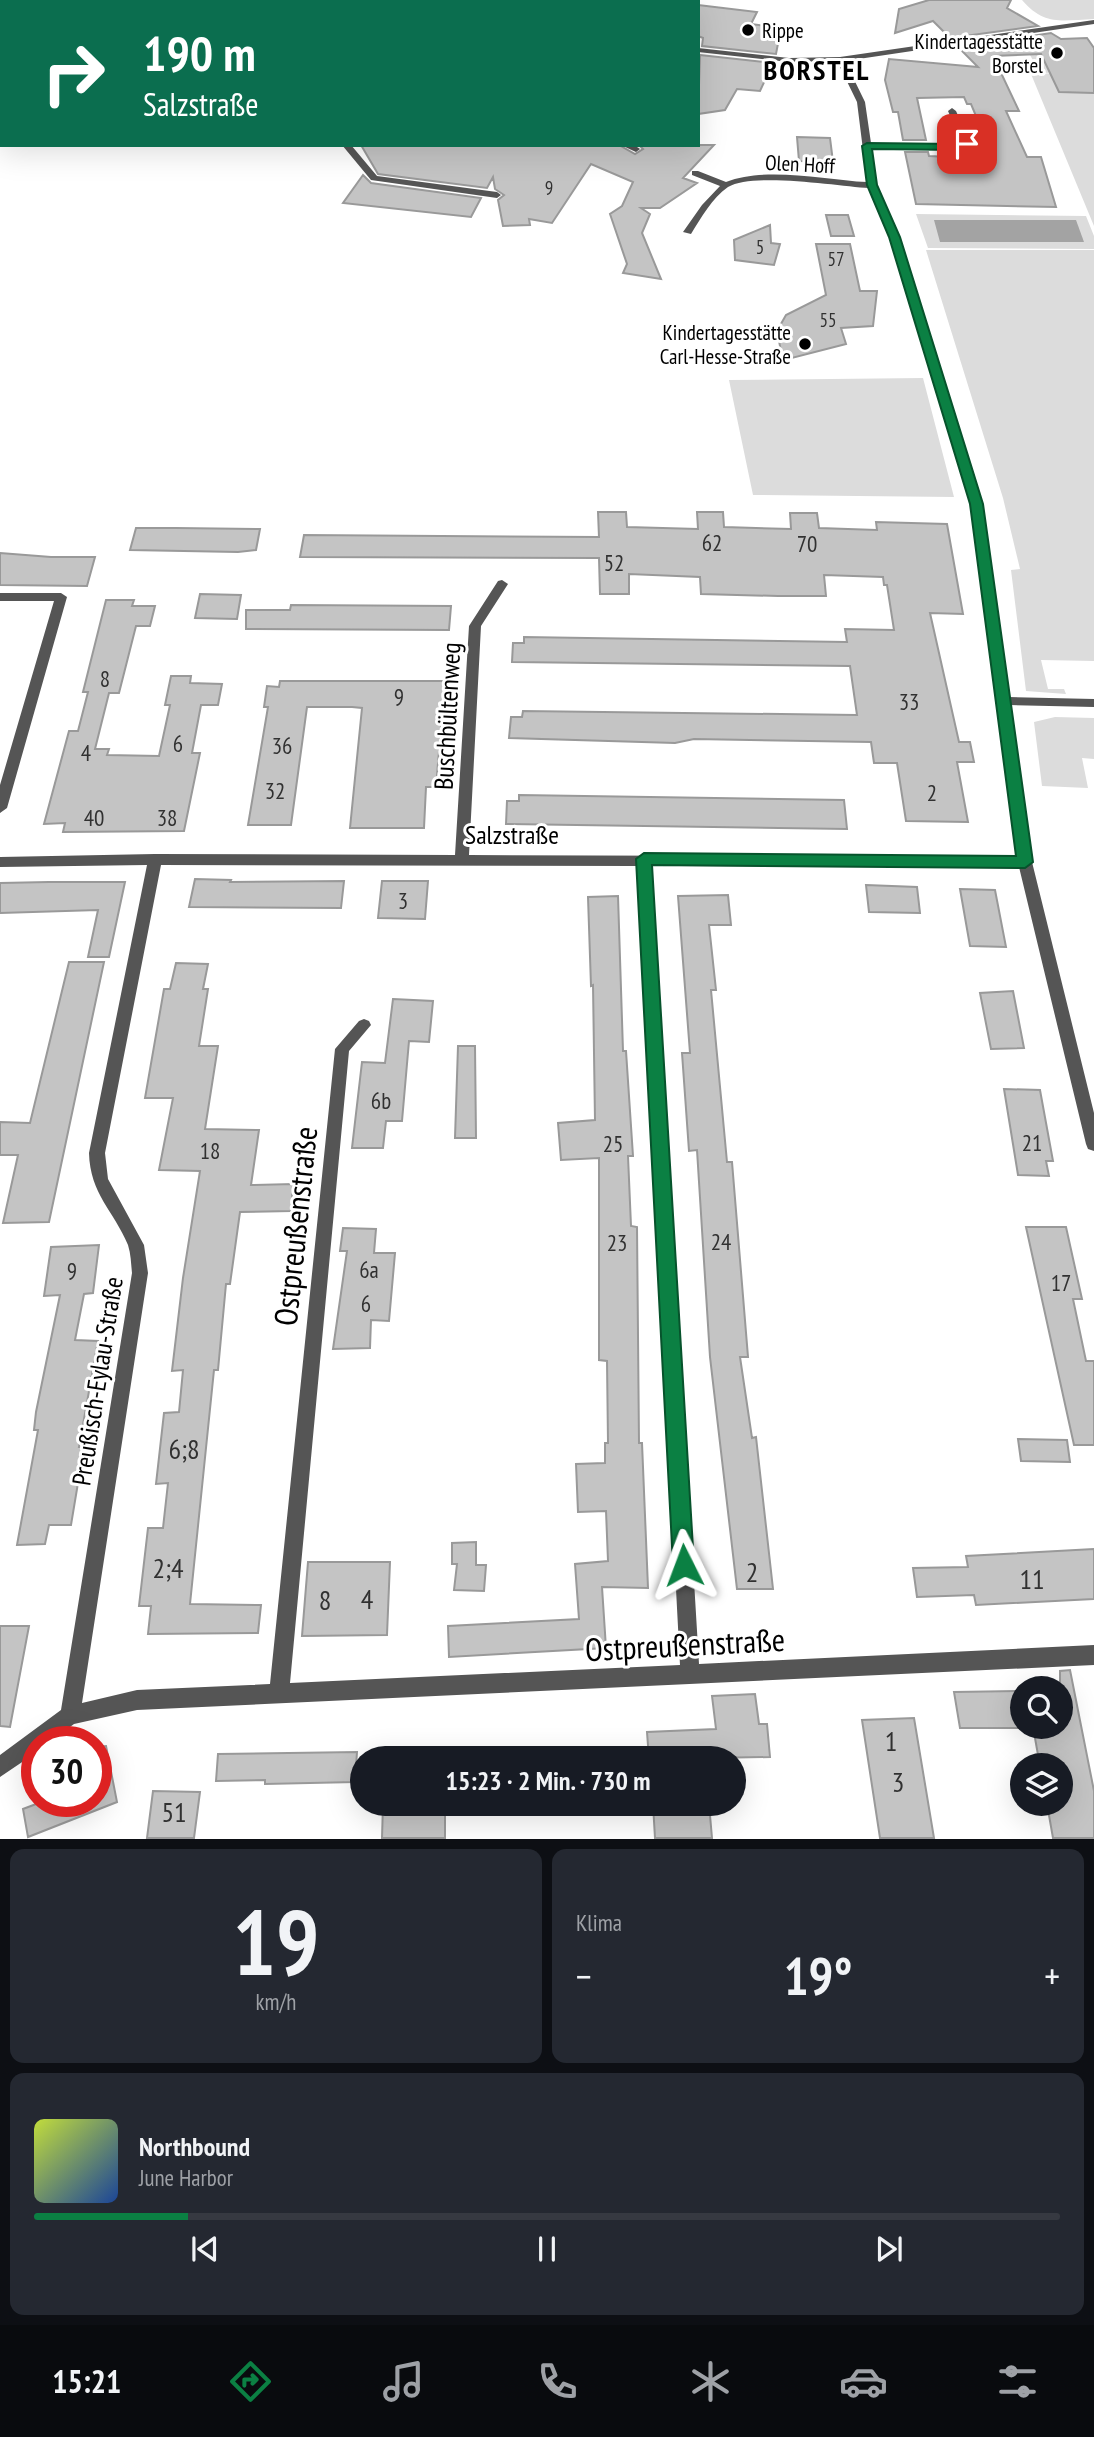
<!DOCTYPE html>
<html lang="de">
<head>
<meta charset="utf-8">
<style>
	:root { --surface:#171b24; --page:#242831; --text:#f1f3f6; --muted:#9ea1a6; --line:#363941; --accent:#0b8043 }
	body { margin:0; font-family:"PT Sans Narrow",sans-serif; background:var(--page); color:var(--text); height:100vh; display:flex; flex-direction:column; font-size:26px; white-space:nowrap }
	* { box-sizing:border-box; margin:0 }
	p { font-size:23px; color:var(--muted) }
	.icon { flex:none; width:38px; height:38px; fill:none; stroke:currentColor; stroke-width:2; stroke-linecap:round; stroke-linejoin:round }
	.map { position:relative; height:1839px; overflow:hidden }
	.panel { display:flex; flex-direction:column; gap:10px; padding:10px; background:#0d0f14; flex:1 }
	.panel>* { flex:none }
	.guide { position:absolute; left:0px; top:0px; width:700px; height:147px; box-shadow:0 7px 28px #0002; background:#0b6e4f; color:#fff; overflow:hidden }
	.tools { position:absolute; left:1010px; top:1676px; display:grid; gap:14px }
	.tools a { display:grid; place-items:center; width:63px; height:63px; border-radius:50%; background:var(--surface); box-shadow:0 7px 28px #0002; font-size:35px }
	.speed { position:absolute; left:21px; top:1726px; display:flex; gap:14px; font-size:35px; font-weight:700; text-align:center }
	.speed>* { display:grid; place-content:center; width:91px; height:91px; border-radius:50%; background:var(--surface); box-shadow:0 7px 28px #0002; line-height:1 }
	.speed .limit { border:10px solid #d22; background:#fff; color:#111 }
	.pin { position:absolute; display:grid; place-items:center; width:60px; height:60px; color:#fff; margin:-30px; border-radius:14px; box-shadow:0 4px 10px #0006 }
	.me { position:absolute; width:77px; margin:-38px; rotate:357deg; stroke-linejoin:round; filter:drop-shadow(0 0 5px #0008) }
	.turn { display:flex; align-items:center; gap:24px; height:147px; padding:0 28px; font-size:32px }
	.turn .icon { width:91px; height:91px; stroke-width:2.5 }
	.turn b { display:block; font-size:49px; line-height:60px }
	.big { font-size:52px; font-weight:700; line-height:1.1 }
	.panel .widget { flex:1; display:flex; flex-direction:column; justify-content:center; gap:10px; min-width:0; padding:0 24px; border-radius:14px; background:var(--page) }
	.panel .dial { align-items:center; gap:0 }
	.dial b { font-size:91px; line-height:1 }
	.song { display:flex; align-items:center; gap:21px }
	.cover { width:84px; height:84px; border-radius:10px; background:linear-gradient(135deg,hsl(70 70% 55%),hsl(220 70% 35%)) }
	.played { height:7px; border-radius:4px; background:linear-gradient(90deg,var(--accent) 15%,var(--line) 15%) }
	.keys { display:flex; justify-content:space-around; direction:ltr }
	.heat { display:flex; justify-content:space-between; align-items:center; font-size:38px; direction:ltr }
	.panel .tiles { flex:1; display:grid; gap:10px; grid-template-columns:1fr 1fr }
	.widget:last-child { grid-column:span 2 }
	.trip { position:absolute; left:350px; top:1746px; width:396px; height:70px; border-radius:35px; background:var(--surface); box-shadow:0 7px 28px #0002; font-weight:700; line-height:70px; text-align:center }
	.tab-bar { display:flex; height:112px; justify-content:space-around; align-items:center; background:#090b0e; color:var(--muted) }
	.tab-bar .icon { width:49px; height:49px }
	.tab-bar .on { color:var(--accent) }
	.tab-bar b { font-size:32px; color:var(--text) }
	.map>svg:first-child { display:block }
	.green { fill:#dcdcdc }
	.water { fill:#a3a3a3 }
	.building { fill:#c4c4c4; stroke:#999; stroke-width:2 }
	.lines { fill:none; stroke-linecap:round; stroke-linejoin:round }
	.minor { fill:#555; fill-rule:evenodd }
	.route { fill:#0b8043; stroke:#07532c; stroke-width:2 }
	.poi-dot { fill:#000; stroke:#fff; stroke-width:2.5 }
	.labels { text-anchor:middle; dominant-baseline:central; stroke-width:6; stroke-linejoin:round; paint-order:stroke }
	.far-number-label { font-size:19px; fill:#313131 }
	.far-poi-label { font-size:21px; fill:#000; stroke:#fff; text-anchor:end }
	.far-street-label { font-size:21px; fill:#000; stroke:#fff }
	.number-label { font-size:23px; fill:#313131 }
	.street-label { font-size:26px; fill:#000; stroke:#fff }
	.far-district-label { font-size:28px; font-weight:bold; letter-spacing:2px; fill:#000; stroke:#fff }
	.near-number-label { font-size:28px; fill:#313131 }
	.near-street-label { font-size:32px; fill:#000; stroke:#fff }
</style>
</head>
<body>
<div class="map">
<svg width="1094" height="1839" viewBox="0 0 1094 1839">
	<rect width="100%" height="100%" fill="#fff"/>
	<path class="green" d="M0,0h216l-214,2 -2,49z
		M1022,0h72v19c-30,1 -49,8 -72,-19z
		M1094,53v173l-63,-152 56,-2 -47,1 -10,-18z
		M916,214l170,2 8,20v13l-166,-1z
		M926,250h168v411l-53,-1 7,29h16l2,5 -40,-3 -15,-121 9,-1 -17,-71z
		M923,378l31,119 -201,-2 -24,-115z
		M1055,717l39,1v41l-12,-1 6,30 -46,-2 -8,-64z"/>
	<path class="water" d="M934,220h142l8,22h-144z"/>
	<path class="building" d="M929,0h82l-4,8 31,18 -88,12 -17,-17 -38,12 4,-24z
		M698,5l59,7 -6,12 30,4 -5,26 -74,-8 1,-8 -5,-2z
		M1051,33l10,6 26,-1 7,10v45l-35,-1 -18,-38 -48,2 26,55h-13l21,46h14l15,50 -140,-3 -11,-52h23l1,4 65,3 -23,-55h-4l-3,-7 -47,1 9,42h-23l-5,-28h-5l-8,-32 4,-21 89,8 -20,-20z
		M700,55l73,8 -13,28 -23,-2 -12,21 -27,4z
		M797,137l33,1 3,24 -34,-1z
		M361,145h258l16,9 8,-5 -4,-4h75l-31,33 14,5 -37,25h-19l9,6 -8,19 19,46 -38,-6 4,-9 -17,-50 12,-8 11,-24 -42,-18 -39,59 -23,-4 1,6 -27,1 -5,-26 6,-5 -9,-6 -2,-12 -6,11 -109,-14z
		M363,175l8,8 110,15 -10,19 -128,-14z
		M826,215h22l6,21h-23z
		M770,225l1,18 9,1 -6,21 -39,-5 -1,-20z
		M816,244h34l10,47h17l-4,35 -32,2 5,16 -58,15 -7,-8 -4,-20 9,-16 40,-20z
		M598,512h28l1,15 71,2 -1,-17h26l1,15 67,2 -1,-16h27l2,15 58,2 -1,-8 71,2 16,90 -33,-1 29,129h11l4,20h-17l11,60 -62,-1 -9,-58h-23l-3,-21 -177,-3 -19,4 -166,-5 2,-21h11l1,-6 334,4 -7,-49 -338,-4 1,-19h11v-6l323,5 -2,-13 49,1 -7,-45h-3l-1,-8 -59,-2 2,21h-48l-77,-2 -1,-17 -71,-3v20h-29l-1,-36 -299,-1 4,-22 295,2z
		M136,528h40l84,1 -4,21 -18,2 -108,-2z
		M0,553l51,4h44l-8,29 -87,-1z
		M200,594l41,1 -4,24 -42,-1z
		M106,600h28l-2,6h23l-5,20h-14l-17,67h-10l-14,56h14l-2,6 52,1 11,-51h-5l6,-29h20l-1,7 32,1 -4,21h-17l-9,48h8l-16,78 -121,1 2,-9 -21,1 25,-93h9l10,-39h-5z
		M291,605l160,1 -2,24 -203,-1v-19h44z
		M280,681h165l-9,106h-10l-2,41h-74l12,-120 -10,-1h-45l-16,118h-43l20,-118h-4l3,-21 12,1z
		M519,795l325,5 3,29 -341,-5 1,-23h12z
		M195,879l36,1 -1,2 114,-1 -3,27 -152,-1z
		M382,881h46l-3,38 -47,-1z
		M49,882h76l-16,75h-21l10,-47 -98,3v-30z
		M866,885l51,2 3,26 -51,-1z
		M960,889l35,1 11,57 -36,-1z
		M728,895l3,30h-22l7,65h-5l16,172h5l16,195h-8l12,81 4,-1 17,152h-36l-27,-232 -13,-207 -8,1 -7,-98h8l-12,-157z
		M618,896l5,155h3l7,105h-5l3,70 6,1 2,216h3l6,145 -46,-1 4,61 -157,9 -1,-31 131,-7 -4,-55 33,-3 -2,-50 -28,1 -2,-48 29,-1v-20h3l-1,-82 -8,-1v-202l-38,2 -3,-37 37,-3 -2,-135 -2,1 -3,-89z
		M69,962h35l-55,260 -46,1 15,-68h-18v-33l30,1z
		M176,963l32,1 -5,25h5l-9,57h19l-13,83 54,1 -8,55 42,-1 -2,27 -51,1 -10,72h-4l-8,86h-4l-24,234 71,1 -3,28 -110,1 3,-28h-12l9,-78h15l5,-45 -12,1 8,-71 15,-1 4,-42 -11,1 11,-93 17,-107 -41,-1 14,-72h-28l19,-109h6z
		M1013,991l11,57 -33,1 -11,-56z
		M393,999l40,2 -4,41 -20,-1 -7,80h-16l-3,27h-31l10,-86 23,1z
		M458,1046h17l1,92h-21z
		M1004,1089l36,1 13,71h-7l3,15 -31,-1z
		M1026,1227h40l16,72h-9l13,62h8v84h-20z
		M343,1228l33,1 -2,24h21l-6,68 -18,-1 -1,28 -37,1 14,-98h-7z
		M99,1245l-6,48 -9,1 -9,46 23,1 -19,106h5l-13,78h-22l-4,19 -28,1 21,-115h-4l2,-18 24,-117 -16,1 7,-49z
		M1018,1439l49,1 3,22 -49,-1z
		M476,1542v23h10l-2,26 -30,-1 3,-26h-5v-21z
		M1094,1549v50l-118,6 -2,-10 -57,2 -4,-29 55,-1 -2,-11z
		M308,1562h82l-3,73 -85,1z
		M0,1626h29l-19,101 -10,-1z
		M1070,1670l24,121v47h-41l-6,-34h13v-38h-20l-7,-39h27v-56z
		M1022,1691v37h-62l-6,-36z
		M755,1694l4,30h8l3,33 -121,2 -2,-27 69,-3 -4,-33z
		M914,1718l20,120h-54l-18,-118z
		M106,1746l11,56 -89,35 -5,-28 21,-8h52v-54z
		M357,1752l-2,30 -90,2v-4l-49,1 2,-27z
		M153,1791l47,1 -6,46h-47z
		M383,1804h62v34h-63z
		M653,1804h56l3,34h-57z"/>
	<g class="lines">
		<path class="minor" d="M560,0h8l2,2h-9z
			M1094,20v4l-249,37 20,41 6,41h91l-14,-32 4,-3 4,3 15,33 -12,6 -87,-1 4,36 23,52 83,267 27,193 85,2v8l-84,-2 22,157 62,251v38l-6,-2 -2,-5 -67,-277 -368,-1 48,798 395,-19v20l-957,45 -63,14 -23,17h-14v11l-37,25v-22l61,-45 71,-437c-1,-9 -1,-19 -4,-28 -14,-34 -38,-51 -39,-92l58,-288 -147,2v-10l155,-3 300,1 14,-229 29,-45 4,-1 6,4 -27,42 -12,229 549,2 -48,-353 -81,-267 -20,-49c-32,-2 -115,-16 -141,-1 -16,11 -27,31 -37,47l-8,-2 19,-27 18,-19 -28,-11v-4h6l28,11c40,-16 99,-2 141,0l-10,-80 -20,-41 -48,1 -91,-10v-4l91,10 51,-1zM161,865l477,1 42,799 -390,18 59,-632 22,-26 -2,-4 -5,-2 -5,2 -24,28 -65,635 -133,6 -55,13 66,-430 -4,-28 -36,-66 -3,-26z
			M0,89h2v4h-2z
			M342,145h9l26,31 120,16 4,3 -4,3 -126,-18z
			M621,145h13l6,4 -4,3z
			M0,593h61l6,4 -60,211 -7,5v-28l54,-184h-54z"/>
	</g>
	<path class="route" d="M967,141l3,5 -11,4 -87,-1 5,36 23,52 83,267 50,358 -8,6 -373,-3 42,700 -3,7 -7,4 -8,-4 -3,-7 -37,-706 8,-6 372,3 -46,-352 -81,-267 -22,-52 -5,-39 5,-3 91,1z"/>
	<g class="poi-dot">
		<circle cx="748" cy="30" r="7"/>
		<circle cx="1057" cy="53" r="7"/>
		<circle cx="805" cy="344" r="7"/>
	</g>
	<g class="labels">
		<g class="far-number-label">
			<text x="549" y="188">9</text>
			<text x="760" y="247">5</text>
			<text x="836" y="259">57</text>
			<text x="828" y="320">55</text>
		</g>
		<g class="far-poi-label">
			<text x="762" y="30" text-anchor="start">Rippe</text>
			<text x="1043" y="41">Kindertagesstätte<tspan x="1043" dy="24">Borstel</tspan></text>
			<text x="791" y="332">Kindertagesstätte<tspan x="791" dy="24">Carl-Hesse-Straße</tspan></text>
		</g>
		<g class="far-street-label">
			<text transform="translate(800 164) rotate(3)">Olen Hoff</text>
		</g>
		<g class="number-label">
			<text x="712" y="542">62</text>
			<text x="807" y="543">70</text>
			<text x="614" y="562">52</text>
			<text x="105" y="678">8</text>
			<text x="399" y="696">9</text>
			<text x="909" y="701">33</text>
			<text x="178" y="743">6</text>
			<text x="282" y="745">36</text>
			<text x="86" y="752">4</text>
			<text x="275" y="790">32</text>
			<text x="932" y="792">2</text>
			<text x="94" y="817">40</text>
			<text x="167" y="817">38</text>
			<text x="403" y="900">3</text>
			<text x="381" y="1100">6b</text>
			<text x="1032" y="1142">21</text>
			<text x="613" y="1143">25</text>
			<text x="210" y="1150">18</text>
			<text x="721" y="1241">24</text>
			<text x="617" y="1242">23</text>
			<text x="369" y="1269">6a</text>
			<text x="72" y="1270">9</text>
			<text x="1061" y="1282">17</text>
			<text x="366" y="1303">6</text>
		</g>
		<g class="street-label">
			<text transform="translate(447 716) rotate(-87)">Buschbültenweg</text>
			<text x="512" y="834">Salzstraße</text>
			<text transform="translate(97 1381) rotate(-81)">Preußisch-Eylau-Straße</text>
		</g>
		<g class="far-district-label">
			<text x="817" y="69">BORSTEL</text>
		</g>
		<g class="near-number-label">
			<text x="184" y="1448">6;8</text>
			<text x="168" y="1567">2;4</text>
			<text x="752" y="1571">2</text>
			<text x="1032" y="1578">11</text>
			<text x="367" y="1598">4</text>
			<text x="325" y="1599">8</text>
			<text x="891" y="1740">1</text>
			<text x="898" y="1781">3</text>
			<text x="174" y="1811">51</text>
		</g>
		<g class="near-street-label">
			<text transform="translate(295 1226) rotate(-84)">Ostpreußenstraße</text>
			<text transform="translate(685 1644) rotate(-3)">Ostpreußenstraße</text>
		</g>
	</g>
</svg>
<div class="tools">
<a><svg class="icon" aria-label="search" viewBox="0 0 24 24"><circle cx="10" cy="10" r="6"/><path d="M15 15l6 6"/></svg></a>
<a><svg class="icon" aria-label="layers" viewBox="0 0 24 24"><path d="M12 4l9 5-9 5-9-5zM3 14l9 5 9-5"/></svg></a>
</div>
<div class="speed"><div class="limit">30</div></div>
<div class="pin" style="left:967px;top:144px;background:#d93025"><svg class="icon" aria-label="arrive" viewBox="0 0 24 24"><path d="M6 21V4h12l-3 4 3 4H6"/></svg></div>
<svg class="me" style="left:684px;top:1565px" viewBox="-20 -20 40 40"><path d="M0-17L14 15 0 8-14 15z" fill="#0b8043" stroke="#fff" stroke-width="4"/></svg>
<div class="trip">15:23 · 2 Min. · 730 m</div>
<div class="guide">
<div class="turn"><svg class="icon" aria-label="right" viewBox="0 0 24 24"><path d="M7 20v-9h11M14 6l5 5-5 5"/></svg><div><b>190 m</b>Salzstraße</div></div>
</div>
</div>
<section class="panel">
<div class="tiles">
<div class="widget dial"><b>19</b><p>km/h</p></div>
<div class="widget"><p>Klima</p>
<div class="heat"><a>−</a><b class="big">19°</b><a>+</a></div>
</div>
<div class="widget">
<div class="song"><i class="cover"></i><div><b>Northbound</b><p>June Harbor</p></div></div>
<div class="played"></div>
<div class="keys"><svg class="icon" aria-label="previous" viewBox="0 0 24 24"><path d="M18 5L8 12l10 7zM5 5v14"/></svg><svg class="icon" aria-label="pause" viewBox="0 0 24 24"><path d="M8 5v14M16 5v14"/></svg><svg class="icon" aria-label="next" viewBox="0 0 24 24"><path d="M6 5l10 7-10 7zM19 5v14"/></svg></div>
</div>
</div>
</section>
<nav class="tab-bar">
<b>15:21</b>
<svg class="icon on" aria-label="directions" viewBox="0 0 24 24"><path d="M12 3l9 9-9 9-9-9zM9 14v-3h6M13 9l2 2-2 2"/></svg>
<svg class="icon" aria-label="music" viewBox="0 0 24 24"><path d="M9 18V5l10-2v13"/><circle cx="6" cy="18" r="3"/><circle cx="16" cy="16" r="3"/></svg>
<svg class="icon" aria-label="phone" viewBox="0 0 24 24"><path d="M5 4h4l2 5-3 2q2 4 5 5l2-3 5 2v4C11 20 4 13 5 4z"/></svg>
<svg class="icon" aria-label="climate" viewBox="0 0 24 24"><path d="M12 3v18M4 7l16 10M4 17L20 7"/></svg>
<svg class="icon" aria-label="car" viewBox="0 0 24 24"><path d="M5 17H2v-5l4-1 3-4h7l3 4 3 1v5h-3M9 17h6M6 11h13"/><circle cx="7" cy="17" r="2"/><circle cx="17" cy="17" r="2"/></svg>
<svg class="icon" aria-label="filters" viewBox="0 0 24 24"><path d="M4 7h16M4 17h16"/><circle cx="9" cy="7" r="2"/><circle cx="15" cy="17" r="2"/></svg>
</nav>
</body>
</html>
